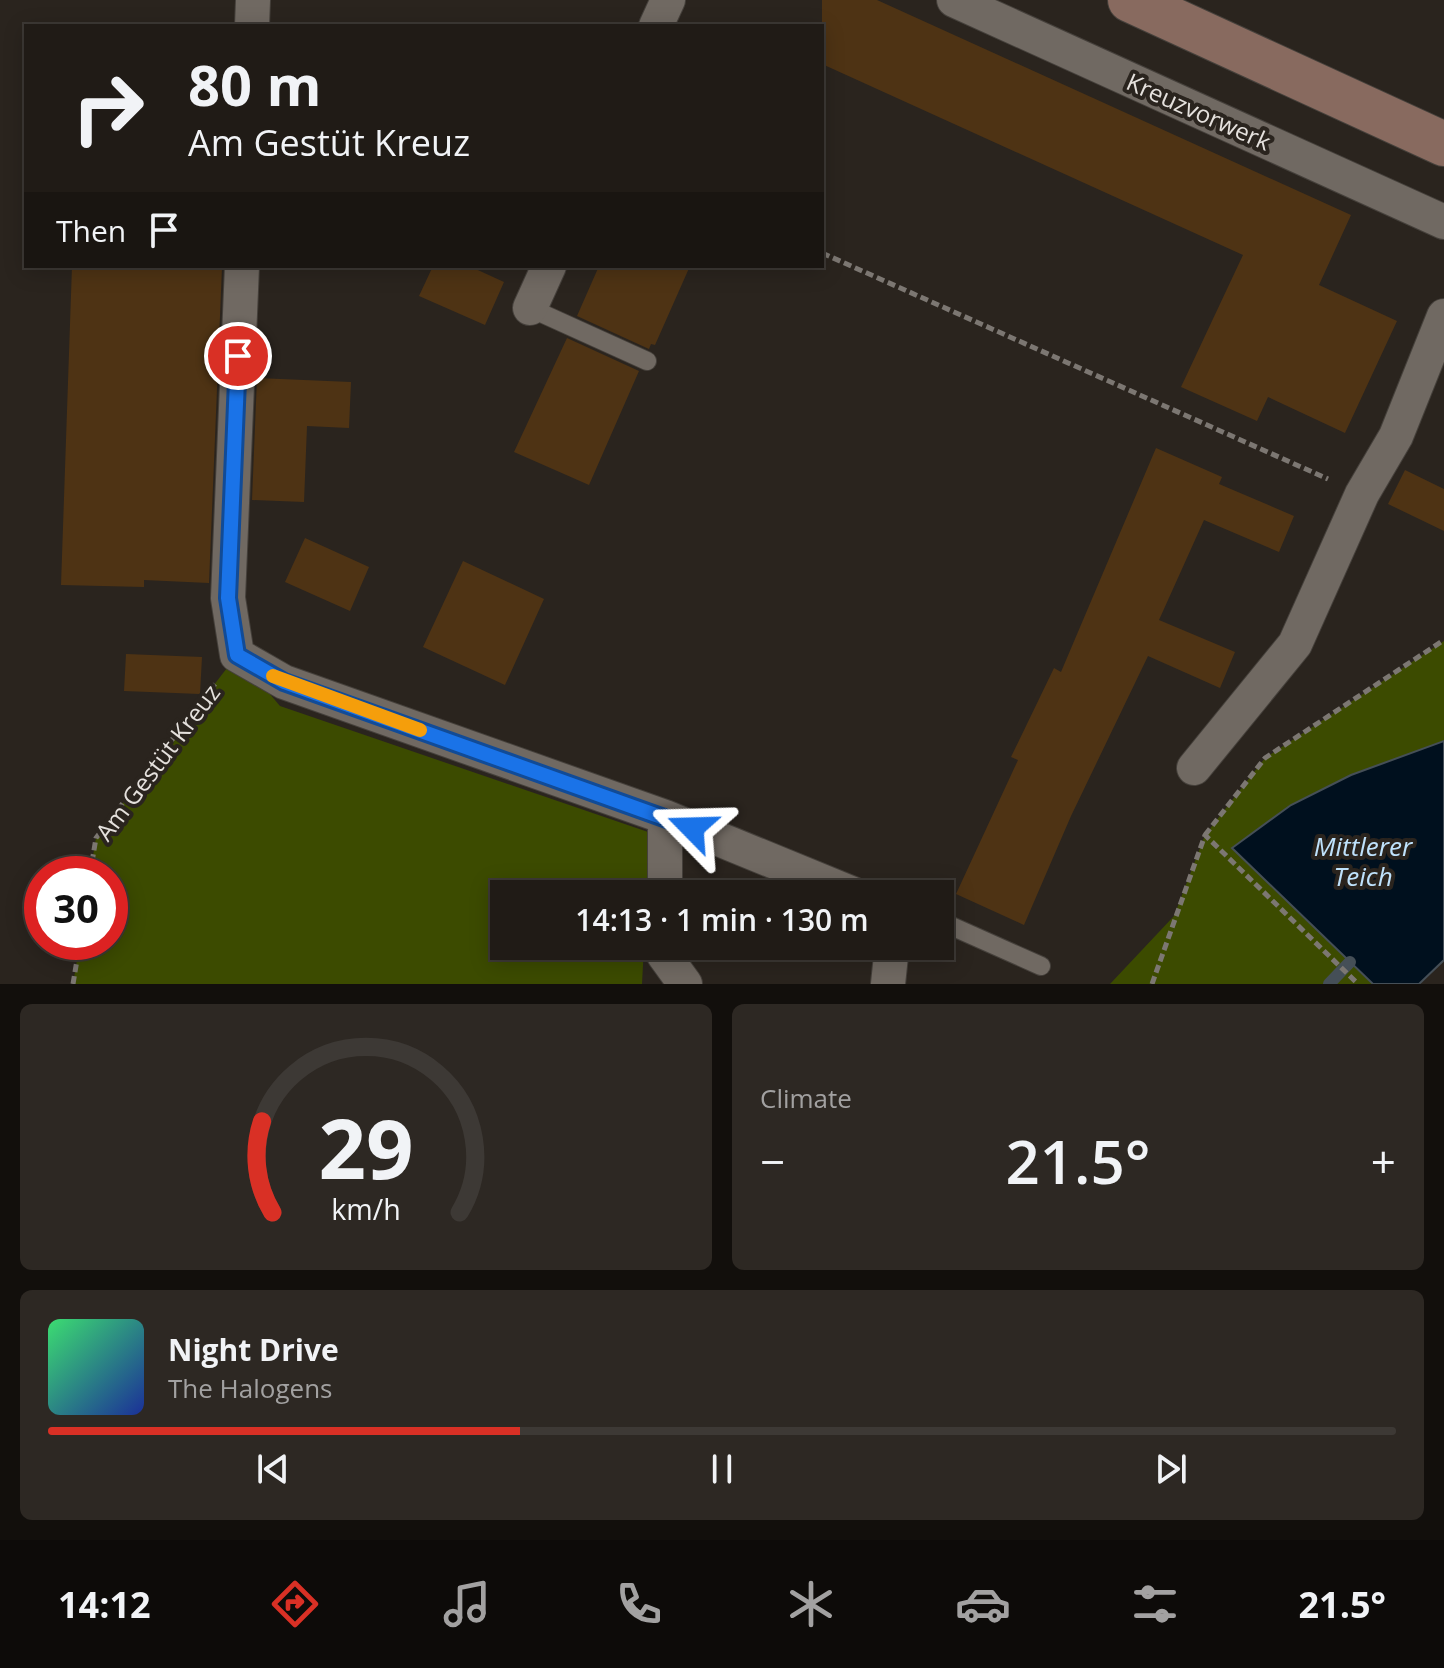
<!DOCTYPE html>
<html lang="en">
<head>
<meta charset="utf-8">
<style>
	:root { --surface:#201b16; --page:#2d2823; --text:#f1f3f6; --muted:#a2a1a1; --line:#3d3935; --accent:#d93025 }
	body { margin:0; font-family:"Open Sans",sans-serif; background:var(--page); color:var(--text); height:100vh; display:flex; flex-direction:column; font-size:30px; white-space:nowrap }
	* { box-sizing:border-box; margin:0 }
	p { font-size:26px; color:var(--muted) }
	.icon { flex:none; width:44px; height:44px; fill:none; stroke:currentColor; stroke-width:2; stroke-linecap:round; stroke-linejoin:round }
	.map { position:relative; height:984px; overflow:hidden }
	.drawer { display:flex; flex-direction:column; gap:20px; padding:20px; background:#120f0c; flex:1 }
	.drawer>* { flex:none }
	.hud { position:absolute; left:24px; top:24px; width:800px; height:244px; border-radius:0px; box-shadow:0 4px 20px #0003,0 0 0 2px var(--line); background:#201b16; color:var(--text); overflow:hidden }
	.speed { position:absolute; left:24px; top:856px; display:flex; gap:16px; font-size:40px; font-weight:700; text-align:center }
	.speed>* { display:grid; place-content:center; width:104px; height:104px; border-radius:50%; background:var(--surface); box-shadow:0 4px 20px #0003,0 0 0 2px var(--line); line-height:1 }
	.speed .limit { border:12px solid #d22; background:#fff; color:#111 }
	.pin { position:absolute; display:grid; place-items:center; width:68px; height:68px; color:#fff; margin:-34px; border:4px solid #fff; border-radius:50%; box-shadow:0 2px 8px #0007 }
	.me { position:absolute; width:88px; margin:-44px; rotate:292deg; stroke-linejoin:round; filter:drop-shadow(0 0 6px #0008) }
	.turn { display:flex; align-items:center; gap:28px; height:168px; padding:0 32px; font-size:36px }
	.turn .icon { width:104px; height:104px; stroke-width:2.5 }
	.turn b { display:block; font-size:56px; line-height:68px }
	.then { display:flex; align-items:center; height:76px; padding:0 32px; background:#0003; gap:16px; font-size:30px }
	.big { font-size:60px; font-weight:600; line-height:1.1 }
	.drawer .tile { flex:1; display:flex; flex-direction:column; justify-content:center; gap:12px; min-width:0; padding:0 28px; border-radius:12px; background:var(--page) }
	.drawer .dial { align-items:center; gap:0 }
	.dial svg { height:208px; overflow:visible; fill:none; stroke:var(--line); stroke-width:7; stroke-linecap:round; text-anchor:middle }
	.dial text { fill:var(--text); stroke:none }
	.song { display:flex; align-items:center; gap:24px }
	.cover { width:96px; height:96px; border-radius:12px; background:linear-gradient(135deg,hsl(140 70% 55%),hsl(230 70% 35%)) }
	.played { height:8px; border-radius:4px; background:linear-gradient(90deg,var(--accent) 35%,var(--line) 35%) }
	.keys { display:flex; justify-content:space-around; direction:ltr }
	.heat { display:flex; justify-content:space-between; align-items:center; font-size:44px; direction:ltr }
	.drawer .tiles { flex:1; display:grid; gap:20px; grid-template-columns:1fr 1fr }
	.tile:last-child { grid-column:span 2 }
	.trip { position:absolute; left:490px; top:880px; width:464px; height:80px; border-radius:0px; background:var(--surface); box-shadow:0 4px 20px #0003,0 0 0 2px var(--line); font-weight:600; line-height:80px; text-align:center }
	.tabs { display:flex; height:128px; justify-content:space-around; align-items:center; background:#0d0b09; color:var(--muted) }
	.tabs .icon { width:56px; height:56px }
	.tabs .active { color:var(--accent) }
	.tabs b { font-size:36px; color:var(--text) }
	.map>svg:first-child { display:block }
	.green { fill:#3c4b00 }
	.water { fill:#00101e; stroke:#454f57; stroke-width:2 }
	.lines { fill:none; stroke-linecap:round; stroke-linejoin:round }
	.stream { stroke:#454f57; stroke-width:12 }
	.building { fill:#4e3314 }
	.lane-casing { stroke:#45403b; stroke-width:20 }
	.street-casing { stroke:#45403b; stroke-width:36 }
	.secondary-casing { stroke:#45403b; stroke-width:46 }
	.path { stroke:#7c7772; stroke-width:5; stroke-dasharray:8 4; stroke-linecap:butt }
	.lane { stroke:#706962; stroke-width:18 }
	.street { stroke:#706962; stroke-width:34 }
	.secondary { stroke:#886a5f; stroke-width:44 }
	.route-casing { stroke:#114b97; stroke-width:20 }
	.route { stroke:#1a73e8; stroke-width:14 }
	.slow { stroke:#f59e0b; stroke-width:14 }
	.labels { text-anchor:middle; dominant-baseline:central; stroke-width:8; stroke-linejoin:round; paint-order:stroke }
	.street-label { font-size:24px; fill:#e5e1dd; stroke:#2a241e }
	.water-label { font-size:26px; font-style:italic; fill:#bfe2fc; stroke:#2a241e }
</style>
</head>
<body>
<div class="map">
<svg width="1444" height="984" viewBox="0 0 1444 984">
	<rect width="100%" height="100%" fill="#2a241e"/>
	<path class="green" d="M1444,641v100l-93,34 -118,73 140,136h-263l64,-68 31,-81 60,-77z
		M237,655l43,51 371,127 -3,61h-144v52h140l-2,38h-569l7,-42h30v-68h-20l6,-36z"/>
	<path class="water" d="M1444,741v219l-25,24h-46l-141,-136 59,-43 60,-30z"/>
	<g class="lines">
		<path class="stream" d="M1329,984l21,-22"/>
	</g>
	<path class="building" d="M822,0h55l474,215 -32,70 78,36 -52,112 -77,-36 -11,24 -76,-34 62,-132 -421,-191z
		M72,266l150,1 -13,316 -65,-3v7l-83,-2z
		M433,266h36l35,16 -19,43 -66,-29z
		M599,266h91l-35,79 -4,-1 -2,5 -72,-33z
		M567,338l72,33 -50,114 -75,-33z
		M257,378l94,4 -2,46 -42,-2 -3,76 -52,-2z
		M1156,448l66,29 -3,7 75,32 -15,36 -75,-32 -45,100 76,32 -15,36 -72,-32 -77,160 -47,109 -68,-31 62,-134 -7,-3 43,-89 7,4z
		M1405,470l39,19v42l-56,-27z
		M305,538l64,29 -19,44 -65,-29z
		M463,561l81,38 -39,86 -82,-38z
		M126,654l76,3 -2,37 -76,-3z"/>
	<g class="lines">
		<defs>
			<path id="lane" d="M530,308l117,53
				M940,921l101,45"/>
			<path id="street" d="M954,0l490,222
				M252,26l1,-26
				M656,26l12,-26
				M242,266l-14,332 9,57 47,27 381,135 188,77
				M530,308l19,-42
				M1194,768l101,-124 67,-150 34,-58 48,-120
				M665,894v-77
				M664,946v9l21,29
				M888,984l4,-38"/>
			<path id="secondary" d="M1130,0l314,144"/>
		</defs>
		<use href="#lane" class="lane-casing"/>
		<use href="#street" class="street-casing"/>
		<use href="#secondary" class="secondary-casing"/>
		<path class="path" d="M822,253l506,226
			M1205,835l60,-77 179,-118
			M90,874l6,-36 119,-154
			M73,984l7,-42
			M1152,984l53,-149 153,149"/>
		<use href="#lane" class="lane"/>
		<use href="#street" class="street"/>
		<use href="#secondary" class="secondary"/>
	</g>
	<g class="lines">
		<defs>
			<path id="route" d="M238,356l-10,242 9,57 47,27 408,146"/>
		</defs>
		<use href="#route" class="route-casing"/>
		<use href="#route" class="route"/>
		<path class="slow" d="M273,676l147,54"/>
	</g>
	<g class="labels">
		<g class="street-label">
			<text transform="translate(1199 111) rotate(24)">Kreuzvorwerk</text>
			<text transform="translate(157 762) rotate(-53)">Am Gestüt Kreuz</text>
		</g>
		<g class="water-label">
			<text x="1363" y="846">Mittlerer<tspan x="1363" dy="30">Teich</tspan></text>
		</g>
	</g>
</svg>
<div class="speed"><div class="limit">30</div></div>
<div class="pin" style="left:238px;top:356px;background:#d93025"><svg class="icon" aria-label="arrive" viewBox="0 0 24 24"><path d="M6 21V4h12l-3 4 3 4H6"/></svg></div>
<svg class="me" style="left:692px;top:828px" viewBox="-20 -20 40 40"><path d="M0-17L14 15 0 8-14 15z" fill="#1a73e8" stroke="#fff" stroke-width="4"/></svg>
<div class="trip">14:13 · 1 min · 130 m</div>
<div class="hud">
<div class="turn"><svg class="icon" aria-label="right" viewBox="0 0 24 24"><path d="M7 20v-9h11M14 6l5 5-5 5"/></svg><div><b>80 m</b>Am Gestüt Kreuz</div></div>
<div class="then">Then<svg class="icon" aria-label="arrive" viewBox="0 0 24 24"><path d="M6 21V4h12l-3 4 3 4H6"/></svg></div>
</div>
</div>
<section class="drawer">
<div class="tiles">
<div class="tile dial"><svg viewBox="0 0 100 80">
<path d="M14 69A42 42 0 1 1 86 69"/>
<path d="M14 69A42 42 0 0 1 10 34" stroke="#d93025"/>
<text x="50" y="56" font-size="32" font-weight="700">29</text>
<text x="50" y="72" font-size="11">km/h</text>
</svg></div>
<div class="tile"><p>Climate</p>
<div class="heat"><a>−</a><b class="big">21.5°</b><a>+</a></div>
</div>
<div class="tile">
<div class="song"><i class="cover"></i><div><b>Night Drive</b><p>The Halogens</p></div></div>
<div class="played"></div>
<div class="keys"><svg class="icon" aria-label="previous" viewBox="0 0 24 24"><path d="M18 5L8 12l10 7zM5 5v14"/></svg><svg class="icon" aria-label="pause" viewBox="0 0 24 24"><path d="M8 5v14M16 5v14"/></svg><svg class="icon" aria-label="next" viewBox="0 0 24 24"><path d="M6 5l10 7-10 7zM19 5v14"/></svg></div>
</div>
</div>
</section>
<nav class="tabs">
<b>14:12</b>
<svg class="icon active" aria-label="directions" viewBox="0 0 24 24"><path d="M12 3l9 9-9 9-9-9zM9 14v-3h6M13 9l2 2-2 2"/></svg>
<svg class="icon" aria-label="music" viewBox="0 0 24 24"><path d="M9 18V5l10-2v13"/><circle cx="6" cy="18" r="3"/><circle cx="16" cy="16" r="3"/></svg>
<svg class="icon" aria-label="phone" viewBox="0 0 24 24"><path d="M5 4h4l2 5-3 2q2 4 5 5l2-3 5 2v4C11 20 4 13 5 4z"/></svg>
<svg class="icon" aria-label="climate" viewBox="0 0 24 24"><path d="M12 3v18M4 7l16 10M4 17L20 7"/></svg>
<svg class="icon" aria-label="car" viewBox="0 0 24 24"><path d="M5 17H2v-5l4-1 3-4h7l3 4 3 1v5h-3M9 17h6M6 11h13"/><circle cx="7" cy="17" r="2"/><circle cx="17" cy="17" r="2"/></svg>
<svg class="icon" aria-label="filters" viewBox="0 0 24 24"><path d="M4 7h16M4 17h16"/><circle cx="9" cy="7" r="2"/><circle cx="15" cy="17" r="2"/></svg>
<b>21.5°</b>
</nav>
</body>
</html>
